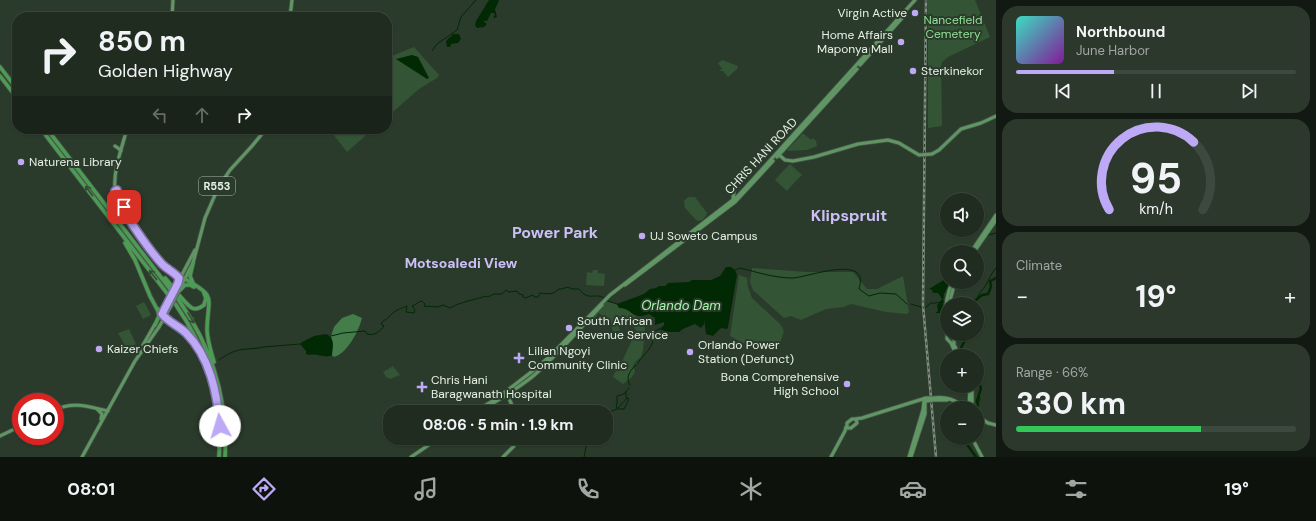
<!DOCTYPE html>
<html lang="en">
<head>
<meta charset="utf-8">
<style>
	:root { --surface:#202c20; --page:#2d382d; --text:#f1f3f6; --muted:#a2a7a5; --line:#3d483e; --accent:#bda9f5 }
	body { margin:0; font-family:"DM Sans",sans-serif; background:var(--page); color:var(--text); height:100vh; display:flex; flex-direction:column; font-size:15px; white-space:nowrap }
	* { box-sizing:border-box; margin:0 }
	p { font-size:13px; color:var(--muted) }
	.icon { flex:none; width:22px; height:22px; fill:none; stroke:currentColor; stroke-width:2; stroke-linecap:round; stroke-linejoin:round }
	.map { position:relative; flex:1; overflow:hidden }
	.details { display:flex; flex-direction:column; gap:6px; padding:6px; background:#121812; width:320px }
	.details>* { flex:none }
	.guide { position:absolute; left:12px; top:12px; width:380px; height:122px; border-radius:16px; box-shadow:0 1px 3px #0004,0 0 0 1px var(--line); background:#202c20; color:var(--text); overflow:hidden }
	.tools { position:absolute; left:940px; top:193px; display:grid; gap:8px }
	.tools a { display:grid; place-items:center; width:44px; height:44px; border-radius:50%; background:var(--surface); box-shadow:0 1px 3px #0004,0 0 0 1px var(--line); font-size:20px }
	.speed { position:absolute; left:12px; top:393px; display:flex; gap:8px; font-size:20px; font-weight:700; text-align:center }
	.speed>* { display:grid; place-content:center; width:52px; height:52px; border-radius:50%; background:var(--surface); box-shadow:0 1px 3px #0004,0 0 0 1px var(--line); line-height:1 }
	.speed .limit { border:6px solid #d22; background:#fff; color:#111 }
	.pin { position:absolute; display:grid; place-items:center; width:34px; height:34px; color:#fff; margin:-17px; border-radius:8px; box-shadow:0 2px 6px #0006 }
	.me { position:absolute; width:44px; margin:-22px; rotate:354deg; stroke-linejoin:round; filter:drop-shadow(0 0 3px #0008) }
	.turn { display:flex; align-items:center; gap:14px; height:84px; padding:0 20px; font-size:18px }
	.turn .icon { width:52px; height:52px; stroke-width:2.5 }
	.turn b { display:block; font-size:28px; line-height:34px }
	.lanes { display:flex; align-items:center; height:38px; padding:0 20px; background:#0003; justify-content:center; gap:20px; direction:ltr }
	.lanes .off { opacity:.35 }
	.big { font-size:30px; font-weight:700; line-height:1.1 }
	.details .card { flex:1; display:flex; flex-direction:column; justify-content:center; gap:6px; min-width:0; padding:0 14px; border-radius:16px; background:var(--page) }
	.details .dial { align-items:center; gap:0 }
	.dial svg { height:104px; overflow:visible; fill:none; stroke:var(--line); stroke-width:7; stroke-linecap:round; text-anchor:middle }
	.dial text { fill:var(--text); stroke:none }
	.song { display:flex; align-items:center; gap:12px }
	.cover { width:48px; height:48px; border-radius:6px; background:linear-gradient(135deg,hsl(170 70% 55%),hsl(290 70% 35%)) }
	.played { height:4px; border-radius:2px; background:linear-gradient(90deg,var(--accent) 35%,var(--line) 35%) }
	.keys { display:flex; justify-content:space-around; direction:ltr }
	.heat { display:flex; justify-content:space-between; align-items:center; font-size:22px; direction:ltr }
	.charge { height:6px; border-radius:3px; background:linear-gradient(90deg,#34c759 66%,var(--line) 0) }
	.trip { position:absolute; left:383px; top:405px; width:230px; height:40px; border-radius:16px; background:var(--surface); box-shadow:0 1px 3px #0004,0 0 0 1px var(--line); font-weight:700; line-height:40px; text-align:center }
	.tabs { display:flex; height:64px; justify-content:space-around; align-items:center; background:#0d120d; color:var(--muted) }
	.tabs .icon { width:28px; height:28px }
	.tabs .current { color:var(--accent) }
	.tabs b { font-size:18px; color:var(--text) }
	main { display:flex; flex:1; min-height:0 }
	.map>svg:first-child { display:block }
	.green { fill:#335435 }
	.forest { fill:#447d49 }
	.water { fill:#002904 }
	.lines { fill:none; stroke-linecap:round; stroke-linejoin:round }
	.stream { stroke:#002904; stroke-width:1 }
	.river { stroke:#002904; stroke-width:2.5 }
	.major-casing { stroke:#4a584b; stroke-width:4.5 }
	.highway-casing { stroke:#4a584b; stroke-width:5 }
	.major { stroke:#5f9664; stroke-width:3 }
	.highway { stroke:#4d9c55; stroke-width:3.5 }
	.rail-casing { stroke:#828f82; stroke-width:2.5 }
	.rail { stroke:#2b3b2b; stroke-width:1; stroke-dasharray:3; stroke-linecap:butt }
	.major-bridge-casing { stroke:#4a584b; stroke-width:4.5; stroke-linecap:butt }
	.major-bridge { stroke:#5f9664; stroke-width:3 }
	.oneway { stroke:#324e33 }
	.route-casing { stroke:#7b6e9f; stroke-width:10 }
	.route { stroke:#bda9f5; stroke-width:7 }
	.poi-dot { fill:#bda9f5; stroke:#2b3b2b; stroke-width:1.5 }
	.labels { text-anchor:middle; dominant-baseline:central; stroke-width:4; stroke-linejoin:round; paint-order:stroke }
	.shield { fill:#2b3b2b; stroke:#afbaaf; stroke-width:1 }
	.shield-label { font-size:11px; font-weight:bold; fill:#e7f1e7 }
	.poi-label { font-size:12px; fill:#e7f1e7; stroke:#2b3b2b; text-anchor:start }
	.park-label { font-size:12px; fill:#90e096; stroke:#2b3b2b }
	.street-label { font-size:12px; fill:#e7f1e7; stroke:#2b3b2b }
	.water-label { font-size:13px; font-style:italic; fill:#a7f8ac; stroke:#2b3b2b }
	.quarter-label { font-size:14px; font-weight:bold; fill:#cdbff8; stroke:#2b3b2b }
	.district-label { font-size:16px; font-weight:bold; fill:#cdbff8; stroke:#2b3b2b }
</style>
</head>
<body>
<main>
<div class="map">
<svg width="996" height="457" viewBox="0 0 996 457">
	<rect width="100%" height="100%" fill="#2b3b2b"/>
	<path class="green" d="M928,0h47l15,37 -42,20 -6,5 -1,4 1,60 -14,2z
		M414,47l25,28 -2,3 -18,11 -32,28v-59z
		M722,60l16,6 -1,3 -9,8 -5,-6h-4l3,-2 -4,-6z
		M329,129h44l-26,23z
		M802,134h2l7,6 2,-2 3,3 1,5 -10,4 -18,1 -2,-1z
		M790,164l12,11 -8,8 -12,-11z
		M782,172l12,11 -7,8 -12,-11z
		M688,197h7l12,16c-2,4 -4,10 -11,7l-11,-12 -1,-7z
		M752,268l55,4h46l14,17h10l26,-13 6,36 -2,2 -21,-2 -35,-8 -8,3 -17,2 -25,11 -10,-4 -7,2 -31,-28 -3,-8z
		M593,270h5v3l7,1 -1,12 -18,-1 1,-13 5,1z
		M739,275l8,3 1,9 4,11 28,26 4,7 -5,15 -36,-3 -13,-7z
		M144,302l7,13 -8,4 -7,-13z
		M605,302c4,0 11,0 13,4l10,4 15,12 2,6 -2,22 -2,7 -5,4 -3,5 2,6 -4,6 -8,6 -10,-7 1,-3 6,-8 16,-35 -2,-4 -11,-6 -4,5 1,5h-4l-3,2 -2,-10 -12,-10 -7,8 -2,-2z
		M129,329l7,15 -9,5 -9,-16z
		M393,366l7,9 -10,4 -4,-2 -3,-5z"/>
	<path class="forest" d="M353,314l9,4c-3,12 -14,35 -28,39l-2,-2 1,-10 -2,-9 3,-9 8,-9z"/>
	<path class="water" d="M489,0h9l1,1 -4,8 2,8 -3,1h-1l2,-3 -1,-2h-3l-4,8h-4l4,3 -3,3 -7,1 -2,-3 1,-4z
		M453,34h6l2,5 -3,4 -7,1 -1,3h-3l-1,-6z
		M412,55l6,2 11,21 -2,1 -31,-20z
		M726,267h5l4,3 2,5 -9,52 -1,2 -6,-1 -8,8 -7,-2 -2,-15v5l-3,4 -6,-4 -12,5 -4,3h-14l-2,-2h-3l4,-5v-3l-9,3v-7l-6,-4c-18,7 -16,-6 -30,-6l-2,-4 27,-10 6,-5 6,-1 3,-2h6l3,-3 21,-1 3,-2c3,0 15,0 19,0 3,-1 6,-3 9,-4z
		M947,278v4h3l-6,12 -2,17 -2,2h-5l3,-2 -1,-6 3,-3 2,-3 -4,-6h-5l-1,-3 -3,-1z
		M326,334c10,5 6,12 6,21 -7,4 -15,-2 -23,0l-3,-1v-3l-6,-7 2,-2 12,-6z"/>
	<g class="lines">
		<path class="stream" d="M432,51l5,-7 20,-14 4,-13 15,-17
			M985,238l3,-3 8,-2
			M976,252l3,-5
			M735,270l5,-2c16,4 35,10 52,10 13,0 61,-19 68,-1 1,4 0,9 -1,12l10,7 11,-3 16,1 11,10
			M480,298l5,-2 3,1 6,-3h8l4,-4 3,2 8,-1 2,3 4,1v2l2,1 8,-3 1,2h4l2,-4c8,1 13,2 19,-4h2l7,-2 4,2h7c10,13 15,3 25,9
			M977,299c1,-6 6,-9 9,-14 3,-6 5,-11 10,-17
			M608,301l9,3
			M911,304l10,3
			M925,308l6,-5c5,1 9,-2 14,-1
			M331,336l12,-3 22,-2 2,3c8,2 12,-2 17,-8l-3,-2 2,-3c5,-2 7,-6 11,-9 4,-3 9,-4 13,-6l-1,6 8,1 1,-3 -3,-4c4,-1 7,-5 10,-5l3,3 -1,2 14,1 5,-2 7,3c8,-5 19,-7 29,-10
			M219,360c8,-6 18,-11 28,-11 6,-1 10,0 16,-2l37,-3
			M638,363c6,-11 17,-14 15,-30l2,-2 8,-4
			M630,385c-5,-7 0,-15 6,-20
			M978,404l2,-5 -1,-4
			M618,408c3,-4 6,-6 9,-10
			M618,409h6l5,-10 -3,-2v-4
			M606,418h2l1,-6 8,-3 -1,-4 1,-1v-8l7,-2 5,-6
			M584,457l4,-19"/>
		<path class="river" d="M971,304l11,-9 6,-1 3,-7 -1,-6 6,-3
			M964,334l1,6 -4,8 5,8
			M977,408l1,-4 -1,-3 4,-13 -3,-5v-11l-1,-3
			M964,438l2,5 10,14"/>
		<defs>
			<path id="major" d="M172,17l1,-17
				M290,17l2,-17
				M860,65l43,-48
				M127,129c-5,18 -14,42 -12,60 2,16 35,63 48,75 5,6 12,11 19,15
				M115,146l3,2 3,3
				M778,154l7,6 8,1 21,-4 44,-13 30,-4 11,3 20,12
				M932,154l7,-4 22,-21 20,-6 15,-7
				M777,157l80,-88
				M733,199l1,-8
				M971,252l25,-37
				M974,252l22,-32
				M625,285l110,-83 38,-41
				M176,286l19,-36
				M179,290l14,-27 12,-45 13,-30 12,-18 22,-24 14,-17
				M949,304l6,-22
				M161,314l7,-12
				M947,329c-3,-16 -1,-32 5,-47
				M947,334v5l4,4 6,13
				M952,334l2,3v8l6,11
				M143,345l12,-21
				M507,394l8,18
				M933,398c14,-2 22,2 33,10
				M933,400h14
				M969,408l1,-22
				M972,408v-22
				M97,409l5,5 -1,5
				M55,410c18,-9 34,-3 53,1
				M474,412l22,-13 34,-26 18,-15 62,-63 128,-99 177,-196
				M478,412c19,-11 36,-21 54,-35 26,-22 47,-48 70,-72
				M977,416l11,7 8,2
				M852,419h4l1,4 -6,5h-4v-5z
				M855,419l7,-1 64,-20
				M0,436l21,-10
				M972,438l10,19
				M82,457l53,-96 24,-34 12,-21
				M411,457l28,-19
				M503,457l11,-11 3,-8
				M831,457l14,-26 1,-4
				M909,457l14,-47 1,-9
				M911,457l14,-43v-15"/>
			<path id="highway" d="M0,67l17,22
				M0,76l17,22
				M41,129l135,176c31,45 47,97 43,152
				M47,129l133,173c32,46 48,99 45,155
				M125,243l10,17 15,36 8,15 1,5 -4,9
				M193,263l-3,13 3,7
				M165,278c6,7 20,26 27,30 4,2 8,0 12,-3l2,-7 -2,-5
				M185,279c32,18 23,17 22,50 0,11 4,22 7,33
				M178,292l7,-7h5l4,2
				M158,309l6,8 25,19 12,19"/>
		</defs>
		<use href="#major" class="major-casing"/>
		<use href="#highway" class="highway-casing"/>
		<use href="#major" class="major"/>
		<use href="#highway" class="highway"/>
		<defs>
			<path id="rail" d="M926,0l-3,305 13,152"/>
		</defs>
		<use href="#rail" class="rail-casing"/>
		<use href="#rail" class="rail"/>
		<defs>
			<path id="major-bridge" d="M919,155l13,-1
				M168,302l8,-16
				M171,306l7,-14
				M926,398h7
				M927,401l6,-1"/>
		</defs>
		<use href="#major-bridge" class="major-bridge-casing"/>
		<use href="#major-bridge" class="major-bridge"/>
	</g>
	<defs><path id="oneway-shaft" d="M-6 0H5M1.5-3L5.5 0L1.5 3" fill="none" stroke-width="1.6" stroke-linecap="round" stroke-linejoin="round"/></defs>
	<g class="oneway">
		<use href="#oneway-shaft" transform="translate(89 191) rotate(-127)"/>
		<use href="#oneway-shaft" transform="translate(153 275) rotate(-128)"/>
		<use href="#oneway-shaft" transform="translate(191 318) rotate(59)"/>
	</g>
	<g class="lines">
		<defs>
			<path id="route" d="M124,207l-5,-9 -2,-8 -2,1c3,16 35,60 47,73 5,5 13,9 17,14l-1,5 -16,31c6,8 17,12 24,19 24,24 31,60 34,93"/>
		</defs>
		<use href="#route" class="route-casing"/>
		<use href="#route" class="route"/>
	</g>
	<g class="poi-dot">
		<circle cx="915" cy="13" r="4"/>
		<circle cx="901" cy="42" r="4"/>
		<circle cx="913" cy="71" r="4"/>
		<circle cx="21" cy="162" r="4"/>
		<circle cx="642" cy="236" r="4"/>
		<circle cx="569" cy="328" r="4"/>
		<circle cx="99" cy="349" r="4"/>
		<circle cx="690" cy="352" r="4"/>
		<path d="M517 352h4v4h4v4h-4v4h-4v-4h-4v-4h4z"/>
		<circle cx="847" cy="384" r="4"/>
		<path d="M420 381h4v4h4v4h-4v4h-4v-4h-4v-4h4z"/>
	</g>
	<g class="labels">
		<rect class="shield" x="199" y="177" width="36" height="18" rx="3"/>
		<g class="shield-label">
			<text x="217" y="186">R553</text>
		</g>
		<g class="poi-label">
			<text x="907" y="13" text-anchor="end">Virgin Active</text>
			<text x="893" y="35" text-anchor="end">Home Affairs<tspan x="893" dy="14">Maponya Mall</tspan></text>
			<text x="921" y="71">Sterkinekor</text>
			<text x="29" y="162">Naturena Library</text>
			<text x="650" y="236">UJ Soweto Campus</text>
			<text x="577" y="321">South African<tspan x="577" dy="14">Revenue Service</tspan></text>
			<text x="698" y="345">Orlando Power<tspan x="698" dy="14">Station (Defunct)</tspan></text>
			<text x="107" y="349">Kaizer Chiefs</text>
			<text x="528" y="351">Lilian Ngoyi<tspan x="528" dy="14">Community Clinic</tspan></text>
			<text x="839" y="377" text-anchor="end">Bona Comprehensive<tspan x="839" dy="14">High School</tspan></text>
			<text x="431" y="380">Chris Hani<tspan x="431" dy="14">Baragwanath Hospital</tspan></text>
		</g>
		<g class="park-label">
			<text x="953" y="20">Nancefield<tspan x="953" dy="14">Cemetery</tspan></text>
		</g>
		<g class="street-label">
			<text transform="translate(761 156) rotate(-47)">CHRIS HANI ROAD</text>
		</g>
		<g class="water-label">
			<text x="681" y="305">Orlando Dam</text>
		</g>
		<g class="quarter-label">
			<text x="461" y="263">Motsoaledi View</text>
		</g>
		<g class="district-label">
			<text x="849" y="215">Klipspruit</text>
			<text x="555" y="232">Power Park</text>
		</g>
	</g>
</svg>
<div class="tools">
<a><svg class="icon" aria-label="sound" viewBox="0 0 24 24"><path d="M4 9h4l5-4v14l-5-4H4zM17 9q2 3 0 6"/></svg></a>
<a><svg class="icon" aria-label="search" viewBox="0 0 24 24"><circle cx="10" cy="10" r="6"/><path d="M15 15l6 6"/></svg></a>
<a><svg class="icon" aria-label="layers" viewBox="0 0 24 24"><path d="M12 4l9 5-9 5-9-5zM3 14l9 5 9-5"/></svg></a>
<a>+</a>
<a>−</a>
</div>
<div class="speed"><div class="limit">100</div></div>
<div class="pin" style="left:124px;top:207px;background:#d93025"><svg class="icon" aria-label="arrive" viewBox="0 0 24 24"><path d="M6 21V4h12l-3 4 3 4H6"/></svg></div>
<svg class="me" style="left:220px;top:426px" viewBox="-20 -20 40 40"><circle r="19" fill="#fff"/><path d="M0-13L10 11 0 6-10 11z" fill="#bda9f5"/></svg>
<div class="trip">08:06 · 5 min · 1.9 km</div>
<div class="guide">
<div class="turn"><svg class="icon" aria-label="right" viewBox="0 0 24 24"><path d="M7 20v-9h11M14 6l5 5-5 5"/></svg><div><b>850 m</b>Golden Highway</div></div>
<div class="lanes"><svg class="icon off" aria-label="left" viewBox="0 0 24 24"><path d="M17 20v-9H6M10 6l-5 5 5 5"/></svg><svg class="icon off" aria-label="ahead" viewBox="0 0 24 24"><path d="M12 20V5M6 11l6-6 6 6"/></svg><svg class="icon" aria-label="right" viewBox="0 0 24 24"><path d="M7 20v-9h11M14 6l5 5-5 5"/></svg></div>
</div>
</div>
<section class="details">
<div class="card">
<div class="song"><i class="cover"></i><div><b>Northbound</b><p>June Harbor</p></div></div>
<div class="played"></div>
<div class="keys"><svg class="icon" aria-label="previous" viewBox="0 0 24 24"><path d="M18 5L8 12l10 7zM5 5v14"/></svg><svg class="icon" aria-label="pause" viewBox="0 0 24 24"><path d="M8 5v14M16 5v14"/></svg><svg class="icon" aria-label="next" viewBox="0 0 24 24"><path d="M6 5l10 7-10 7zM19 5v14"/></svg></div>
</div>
<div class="card dial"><svg viewBox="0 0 100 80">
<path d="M14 69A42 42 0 1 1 86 69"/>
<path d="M14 69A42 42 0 0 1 79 17" stroke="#bda9f5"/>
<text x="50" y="56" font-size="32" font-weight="700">95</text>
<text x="50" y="72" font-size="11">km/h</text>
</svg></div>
<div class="card"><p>Climate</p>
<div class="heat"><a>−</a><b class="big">19°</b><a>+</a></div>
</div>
<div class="card"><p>Range · 66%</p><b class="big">330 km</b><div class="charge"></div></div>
</section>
</main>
<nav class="tabs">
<b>08:01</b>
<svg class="icon current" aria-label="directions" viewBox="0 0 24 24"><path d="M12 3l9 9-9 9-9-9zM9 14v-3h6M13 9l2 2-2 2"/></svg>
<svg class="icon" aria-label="music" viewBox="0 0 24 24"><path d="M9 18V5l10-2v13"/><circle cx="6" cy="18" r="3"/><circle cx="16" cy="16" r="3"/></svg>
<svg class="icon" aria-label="phone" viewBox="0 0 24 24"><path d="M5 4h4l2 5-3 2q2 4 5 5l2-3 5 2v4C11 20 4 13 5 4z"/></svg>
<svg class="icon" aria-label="climate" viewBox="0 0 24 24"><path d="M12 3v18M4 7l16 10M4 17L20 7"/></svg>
<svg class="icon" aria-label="car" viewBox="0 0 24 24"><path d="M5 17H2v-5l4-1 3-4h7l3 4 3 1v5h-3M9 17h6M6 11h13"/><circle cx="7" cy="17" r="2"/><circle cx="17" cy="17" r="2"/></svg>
<svg class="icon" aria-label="filters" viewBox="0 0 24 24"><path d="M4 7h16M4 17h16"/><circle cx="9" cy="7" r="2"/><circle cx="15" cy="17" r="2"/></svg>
<b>19°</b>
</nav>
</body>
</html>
